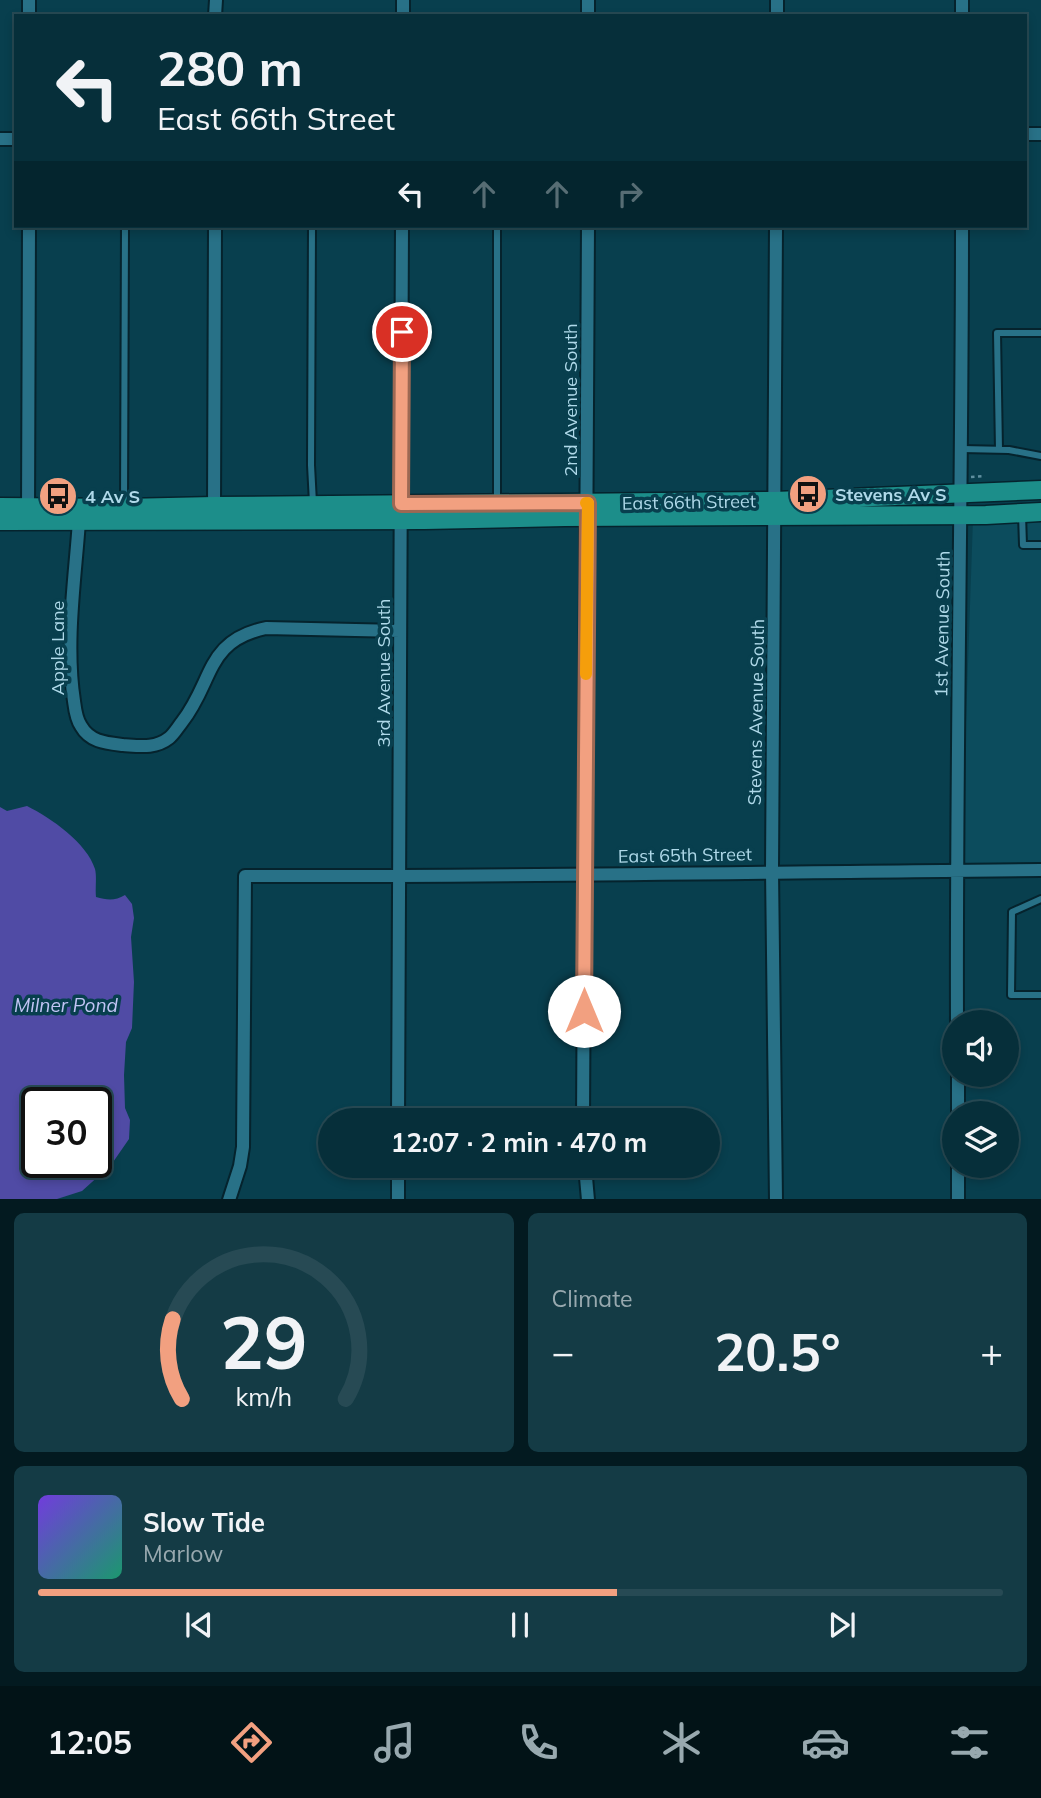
<!DOCTYPE html>
<html lang="en">
<head>
<meta charset="utf-8">
<style>
	:root { --surface:#062f3a; --page:#143b45; --text:#f1f3f6; --muted:#98a9af; --line:#274a54; --accent:#f2a080 }
	body { margin:0; font-family:Mulish,sans-serif; background:var(--page); color:var(--text); height:100vh; display:flex; flex-direction:column; font-size:26px; white-space:nowrap }
	* { box-sizing:border-box; margin:0 }
	p { font-size:23px; color:var(--muted) }
	.icon { flex:none; width:38px; height:38px; fill:none; stroke:currentColor; stroke-width:2; stroke-linecap:round; stroke-linejoin:round }
	.map { position:relative; height:1199px; overflow:hidden }
	.side { display:flex; flex-direction:column; gap:14px; padding:14px; background:#031a20; flex:1 }
	.side>* { flex:none }
	.hud { position:absolute; left:14px; top:14px; width:1013px; height:214px; border-radius:0px; box-shadow:0 4px 10px #0003,0 0 0 2px var(--line); background:#062f3a; color:var(--text); overflow:hidden }
	.controls { position:absolute; left:942px; top:1010px; display:grid; gap:14px }
	.controls a { display:grid; place-items:center; width:77px; height:77px; border-radius:50%; background:var(--surface); box-shadow:0 4px 10px #0003,0 0 0 2px var(--line); font-size:35px }
	.speed { position:absolute; left:21px; top:1087px; display:flex; gap:14px; font-size:35px; font-weight:700; text-align:center }
	.speed>* { display:grid; place-content:center; width:91px; height:91px; border-radius:50%; background:var(--surface); box-shadow:0 4px 10px #0003,0 0 0 2px var(--line); line-height:1 }
	.speed .limit { border:4px solid #111; border-radius:10px; background:#fff; color:#111 }
	.pin { position:absolute; display:grid; place-items:center; width:60px; height:60px; color:#fff; margin:-30px; border:4px solid #fff; border-radius:50%; box-shadow:0 2px 7px #0007 }
	.me { position:absolute; width:77px; margin:-38px; rotate:0deg; stroke-linejoin:round; filter:drop-shadow(0 0 5px #0008) }
	.turn { display:flex; align-items:center; gap:24px; height:147px; padding:0 28px; font-size:32px }
	.turn .icon { width:91px; height:91px; stroke-width:2.5 }
	.turn b { display:block; font-size:49px; line-height:60px }
	.lanes { display:flex; align-items:center; height:66px; padding:0 28px; background:#0003; justify-content:center; gap:35px; direction:ltr }
	.lanes .off { opacity:.35 }
	.big { font-size:52px; font-weight:700; line-height:1.1 }
	.side .card { flex:1; display:flex; flex-direction:column; justify-content:center; gap:10px; min-width:0; padding:0 24px; border-radius:10px; background:var(--page) }
	.side .dial { align-items:center; gap:0 }
	.dial svg { height:182px; overflow:visible; fill:none; stroke:var(--line); stroke-width:7; stroke-linecap:round; text-anchor:middle }
	.dial text { fill:var(--text); stroke:none }
	.song { display:flex; align-items:center; gap:21px }
	.cover { width:84px; height:84px; border-radius:10px; background:linear-gradient(135deg,hsl(260 70% 55%),hsl(160 70% 35%)) }
	.played { height:7px; border-radius:4px; background:linear-gradient(90deg,var(--accent) 60%,var(--line) 60%) }
	.keys { display:flex; justify-content:space-around; direction:ltr }
	.heat { display:flex; justify-content:space-between; align-items:center; font-size:38px; direction:ltr }
	.side .tiles { flex:1; display:grid; gap:14px; grid-template-columns:1fr 1fr }
	.card:last-child { grid-column:span 2 }
	.trip { position:absolute; left:318px; top:1108px; width:402px; height:70px; border-radius:35px; background:var(--surface); box-shadow:0 4px 10px #0003,0 0 0 2px var(--line); font-weight:700; line-height:70px; text-align:center }
	.menu { display:flex; height:112px; justify-content:space-around; align-items:center; background:#021317; color:var(--muted) }
	.menu .icon { width:49px; height:49px }
	.menu .selected { color:var(--accent) }
	.menu b { font-size:32px; color:var(--text) }
	.map>svg:first-child { display:block }
	.built { fill:#0c4c5d }
	.water { fill:#504ba5; fill-rule:evenodd }
	.lines { fill:none; stroke-linecap:round; stroke-linejoin:round }
	.service-casing { stroke:#05232d; stroke-width:10 }
	.minor-casing { stroke:#05232d; stroke-width:16 }
	.secondary-casing { stroke:#05232d; stroke-width:21 }
	.path { stroke:#5f8f9f; stroke-width:2.5; stroke-dasharray:3.5 3.5; stroke-linecap:butt }
	.service { stroke:#287187; stroke-width:6 }
	.minor { stroke:#287187; stroke-width:12 }
	.secondary { stroke:#1c8e8a; stroke-width:18 }
	.route-casing { stroke:#9d6853; stroke-width:18 }
	.route { stroke:#f2a080; stroke-width:12 }
	.slow { stroke:#f59e0b; stroke-width:12 }
	.labels { text-anchor:middle; dominant-baseline:central; stroke-width:7; stroke-linejoin:round; paint-order:stroke }
	.street-label { font-size:18px; fill:#afd9e9; stroke:#083f4e }
	.poi-label { font-size:18px; font-weight:bold; fill:#afd9e9; stroke:#083f4e; text-anchor:start }
	.water-label { font-size:19px; font-style:italic; fill:#c1c4f5; stroke:#083f4e }
</style>
</head>
<body>
<div class="map">
<svg width="1041" height="1200" viewBox="0 0 1041 1200">
	<rect width="100%" height="100%" fill="#083f4e"/>
	<path class="built" d="M1041,518v348h-80l12,-347z"/>
	<path class="water" d="M27,806c24,12 60,37 68,63 2,8 0,19 1,28 11,3 19,4 29,-2l7,9 2,14 -3,19 3,45 -2,46 -6,14 -2,33 1,33 5,12 -1,19 -18,26 -29,26 -25,8h-57v-392l7,4zM37,1102h59v60h-59z
		M655,1108l10,2v9h-19l-1,-9z"/>
	<g class="lines">
		<defs>
			<path id="service" d="M312,226l-1,239 2,38
				M497,226v276
				M962,449l47,1 32,6
				M999,450l-2,-117h44
				M124,507l1,-281
				M1022,514l1,31h18
				M1041,899l-29,13 -1,83h30"/>
			<path id="minor" d="M962,0v16
				M29,16v-16
				M215,16l1,-16
				M403,16v-16
				M588,16v-16
				M777,16v-16
				M1026,134h15
				M0,139h16
				M214,512l1,-286
				M28,514l1,-288
				M79,521c-4,58 -14,122 -5,180 1,8 2,18 7,25 9,16 25,17 42,19 16,1 32,4 46,-7 5,-4 9,-11 13,-16 32,-41 23,-81 84,-94l134,3
				M957,1022c-1,-265 5,-531 5,-796
				M958,1074v39
				M398,1120l4,-894
				M583,1120l5,-894
				M585,1166l3,34
				M958,1166v34
				M229,1200l11,-34 3,-19 2,-271c265,1 531,-4 796,-6
				M398,1200v-34
				M776,1200l-4,-329 4,-645"/>
			<path id="secondary" d="M0,507l124,1 90,-2 561,-5 266,-11
				M0,521l425,-1 140,-3 421,-2 55,-3"/>
		</defs>
		<use href="#service" class="service-casing"/>
		<use href="#minor" class="minor-casing"/>
		<use href="#secondary" class="secondary-casing"/>
		<path class="path" d="M971,477l14,-1"/>
		<use href="#service" class="service"/>
		<use href="#minor" class="minor"/>
		<use href="#secondary" class="secondary"/>
	</g>
	<g class="lines">
		<defs>
			<path id="route" d="M402,332l-1,172 187,-1 -4,508"/>
		</defs>
		<use href="#route" class="route-casing"/>
		<use href="#route" class="route"/>
		<path class="slow" d="M586,503h2l-2,171"/>
	</g>
	<defs>
		<symbol id="bus-disc" viewBox="-11 -11 22 22"><circle r="9.5" fill="#f2a080" stroke="#083f4e"/><path d="M-5-6H5V4H4V6H2V4H-2V6H-4V4H-5ZM-3.5-4V0h7V-4ZM-3.5 1.2v1.5H-2V1.2ZM2 1.2v1.5H3.5V1.2Z" fill="#111"/></symbol>
	</defs>
	<g fill-rule="evenodd">
		<use href="#bus-disc" x="786" y="472" width="44" height="44"/>
		<use href="#bus-disc" x="36" y="474" width="44" height="44"/>
	</g>
	<g class="labels">
		<g class="street-label">
			<text transform="translate(570 400) rotate(-90)">2nd Avenue South</text>
			<text transform="translate(689 502) rotate(-1)">East 66th Street</text>
			<text transform="translate(942 624) rotate(-89)">1st Avenue South</text>
			<text transform="translate(57 648) rotate(-90)">Apple Lane</text>
			<text transform="translate(383 673) rotate(-90)">3rd Avenue South</text>
			<text transform="translate(756 712) rotate(-89)">Stevens Avenue South</text>
			<text transform="translate(685 855) rotate(-1)">East 65th Street</text>
		</g>
		<g class="poi-label">
			<text x="835" y="494">Stevens Av S</text>
			<text x="85" y="496">4 Av S</text>
		</g>
		<g class="water-label">
			<text x="66" y="1005">Milner Pond</text>
		</g>
	</g>
</svg>
<div class="controls">
<a><svg class="icon" aria-label="sound" viewBox="0 0 24 24"><path d="M4 9h4l5-4v14l-5-4H4zM17 9q2 3 0 6"/></svg></a>
<a><svg class="icon" aria-label="layers" viewBox="0 0 24 24"><path d="M12 4l9 5-9 5-9-5zM3 14l9 5 9-5"/></svg></a>
</div>
<div class="speed"><div class="limit">30</div></div>
<div class="pin" style="left:402px;top:332px;background:#d93025"><svg class="icon" aria-label="arrive" viewBox="0 0 24 24"><path d="M6 21V4h12l-3 4 3 4H6"/></svg></div>
<svg class="me" style="left:584px;top:1011px" viewBox="-20 -20 40 40"><circle r="19" fill="#fff"/><path d="M0-13L10 11 0 6-10 11z" fill="#f2a080"/></svg>
<div class="trip">12:07 · 2 min · 470 m</div>
<div class="hud">
<div class="turn"><svg class="icon" aria-label="left" viewBox="0 0 24 24"><path d="M17 20v-9H6M10 6l-5 5 5 5"/></svg><div><b>280 m</b>East 66th Street</div></div>
<div class="lanes"><svg class="icon" aria-label="left" viewBox="0 0 24 24"><path d="M17 20v-9H6M10 6l-5 5 5 5"/></svg><svg class="icon off" aria-label="ahead" viewBox="0 0 24 24"><path d="M12 20V5M6 11l6-6 6 6"/></svg><svg class="icon off" aria-label="ahead" viewBox="0 0 24 24"><path d="M12 20V5M6 11l6-6 6 6"/></svg><svg class="icon off" aria-label="right" viewBox="0 0 24 24"><path d="M7 20v-9h11M14 6l5 5-5 5"/></svg></div>
</div>
</div>
<section class="side">
<div class="tiles">
<div class="card dial"><svg viewBox="0 0 100 80">
<path d="M14 69A42 42 0 1 1 86 69"/>
<path d="M14 69A42 42 0 0 1 10 34" stroke="#f2a080"/>
<text x="50" y="56" font-size="32" font-weight="700">29</text>
<text x="50" y="72" font-size="11">km/h</text>
</svg></div>
<div class="card"><p>Climate</p>
<div class="heat"><a>−</a><b class="big">20.5°</b><a>+</a></div>
</div>
<div class="card">
<div class="song"><i class="cover"></i><div><b>Slow Tide</b><p>Marlow</p></div></div>
<div class="played"></div>
<div class="keys"><svg class="icon" aria-label="previous" viewBox="0 0 24 24"><path d="M18 5L8 12l10 7zM5 5v14"/></svg><svg class="icon" aria-label="pause" viewBox="0 0 24 24"><path d="M8 5v14M16 5v14"/></svg><svg class="icon" aria-label="next" viewBox="0 0 24 24"><path d="M6 5l10 7-10 7zM19 5v14"/></svg></div>
</div>
</div>
</section>
<nav class="menu">
<b>12:05</b>
<svg class="icon selected" aria-label="directions" viewBox="0 0 24 24"><path d="M12 3l9 9-9 9-9-9zM9 14v-3h6M13 9l2 2-2 2"/></svg>
<svg class="icon" aria-label="music" viewBox="0 0 24 24"><path d="M9 18V5l10-2v13"/><circle cx="6" cy="18" r="3"/><circle cx="16" cy="16" r="3"/></svg>
<svg class="icon" aria-label="phone" viewBox="0 0 24 24"><path d="M5 4h4l2 5-3 2q2 4 5 5l2-3 5 2v4C11 20 4 13 5 4z"/></svg>
<svg class="icon" aria-label="climate" viewBox="0 0 24 24"><path d="M12 3v18M4 7l16 10M4 17L20 7"/></svg>
<svg class="icon" aria-label="car" viewBox="0 0 24 24"><path d="M5 17H2v-5l4-1 3-4h7l3 4 3 1v5h-3M9 17h6M6 11h13"/><circle cx="7" cy="17" r="2"/><circle cx="17" cy="17" r="2"/></svg>
<svg class="icon" aria-label="filters" viewBox="0 0 24 24"><path d="M4 7h16M4 17h16"/><circle cx="9" cy="7" r="2"/><circle cx="15" cy="17" r="2"/></svg>
</nav>
</body>
</html>
